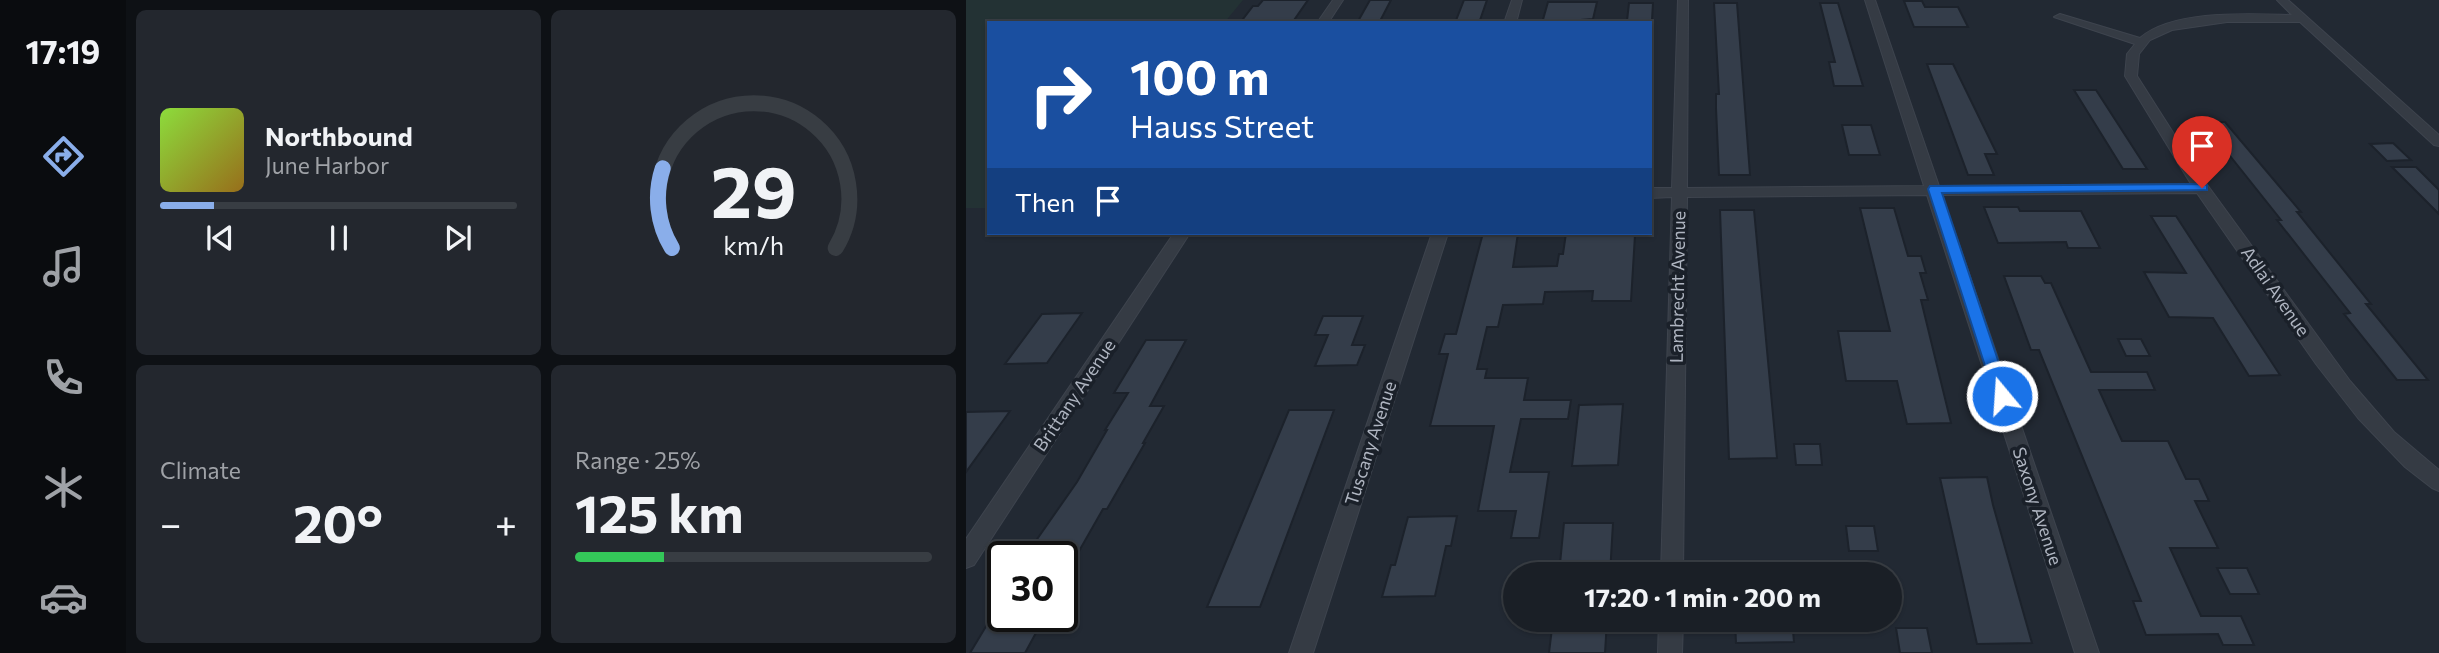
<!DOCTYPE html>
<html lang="en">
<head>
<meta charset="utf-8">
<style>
	:root { --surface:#1a1f26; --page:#23272e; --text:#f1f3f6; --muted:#9fa2a7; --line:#383d43; --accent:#8aaeea }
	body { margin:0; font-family:Commissioner,sans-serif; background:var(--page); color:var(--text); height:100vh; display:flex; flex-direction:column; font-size:26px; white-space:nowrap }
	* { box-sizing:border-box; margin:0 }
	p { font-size:23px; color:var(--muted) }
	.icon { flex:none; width:38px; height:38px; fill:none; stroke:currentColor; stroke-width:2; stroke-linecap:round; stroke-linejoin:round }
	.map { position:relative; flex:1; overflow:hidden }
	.sheet { display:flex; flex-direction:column; gap:10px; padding:10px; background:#0e1115; width:840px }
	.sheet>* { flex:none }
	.guide { position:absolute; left:21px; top:21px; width:665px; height:214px; border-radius:0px; box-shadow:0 2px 5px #0004,0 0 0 2px var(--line); background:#1a4fa0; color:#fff; overflow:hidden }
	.speed { position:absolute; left:21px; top:541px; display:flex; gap:14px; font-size:35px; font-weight:700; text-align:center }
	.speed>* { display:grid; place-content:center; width:91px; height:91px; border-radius:50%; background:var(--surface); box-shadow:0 2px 5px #0004,0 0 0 2px var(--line); line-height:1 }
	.speed .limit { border:4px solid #111; border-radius:10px; background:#fff; color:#111 }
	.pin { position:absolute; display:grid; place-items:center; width:60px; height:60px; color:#fff; margin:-72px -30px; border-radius:50% 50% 50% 0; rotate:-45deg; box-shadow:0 0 7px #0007 }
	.pin .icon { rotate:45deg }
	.me { position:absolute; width:77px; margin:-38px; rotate:342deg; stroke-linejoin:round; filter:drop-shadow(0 0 5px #0008) }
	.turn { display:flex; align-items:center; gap:24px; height:147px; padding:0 28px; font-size:32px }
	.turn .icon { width:91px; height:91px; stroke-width:2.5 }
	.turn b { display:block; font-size:49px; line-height:60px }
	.then { display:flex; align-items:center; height:66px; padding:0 28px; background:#0003; gap:14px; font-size:26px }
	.big { font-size:52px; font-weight:700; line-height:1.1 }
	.sheet .widget { flex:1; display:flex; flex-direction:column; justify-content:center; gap:10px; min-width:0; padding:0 24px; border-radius:10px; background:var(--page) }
	.sheet .dial { align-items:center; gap:0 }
	.dial svg { height:182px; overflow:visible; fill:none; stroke:var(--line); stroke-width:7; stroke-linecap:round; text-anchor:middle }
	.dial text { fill:var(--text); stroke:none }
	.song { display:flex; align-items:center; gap:21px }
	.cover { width:84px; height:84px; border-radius:10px; background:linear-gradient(135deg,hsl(90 70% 55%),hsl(40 70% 35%)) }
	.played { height:7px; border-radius:4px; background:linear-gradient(90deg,var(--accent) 15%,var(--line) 15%) }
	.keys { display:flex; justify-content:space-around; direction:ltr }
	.heat { display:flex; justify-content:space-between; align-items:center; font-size:38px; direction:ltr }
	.charge { height:10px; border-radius:5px; background:linear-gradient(90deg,#34c759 25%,var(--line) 0) }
	.sheet .tiles { flex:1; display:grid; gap:10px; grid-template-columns:repeat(2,1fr) }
	.trip { position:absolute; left:537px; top:562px; width:399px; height:70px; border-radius:35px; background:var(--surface); box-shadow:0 2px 5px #0004,0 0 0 2px var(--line); font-weight:700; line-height:70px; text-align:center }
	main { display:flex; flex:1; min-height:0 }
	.dock { display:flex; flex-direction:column; width:126px; justify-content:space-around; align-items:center; background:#0a0c0f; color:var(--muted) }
	.dock .icon { width:49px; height:49px }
	.dock .current { color:var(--accent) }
	.dock b { font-size:32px; color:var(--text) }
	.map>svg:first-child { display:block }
	.green { fill:#233234 }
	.building { fill:#343d4a; stroke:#1c222b; stroke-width:2 }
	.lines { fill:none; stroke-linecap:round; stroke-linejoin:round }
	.street-casing { stroke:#3e444e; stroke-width:2 }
	.street { fill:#353b44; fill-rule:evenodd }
	.route { fill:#1a73e8; stroke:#114b97; stroke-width:2 }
	.labels { text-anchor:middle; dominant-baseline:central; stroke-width:7; stroke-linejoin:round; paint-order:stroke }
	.street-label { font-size:18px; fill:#afb5c1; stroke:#1a2029 }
</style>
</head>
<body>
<main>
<nav class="dock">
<b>17:19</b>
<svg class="icon current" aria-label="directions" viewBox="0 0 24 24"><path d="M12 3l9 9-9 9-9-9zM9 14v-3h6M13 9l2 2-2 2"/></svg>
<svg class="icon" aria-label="music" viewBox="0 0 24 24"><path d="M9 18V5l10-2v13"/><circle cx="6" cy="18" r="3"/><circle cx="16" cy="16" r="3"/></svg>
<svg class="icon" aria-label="phone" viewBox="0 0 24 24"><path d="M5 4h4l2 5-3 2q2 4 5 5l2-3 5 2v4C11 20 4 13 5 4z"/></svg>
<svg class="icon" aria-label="climate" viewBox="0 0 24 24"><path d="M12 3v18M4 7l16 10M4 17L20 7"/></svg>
<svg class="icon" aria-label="car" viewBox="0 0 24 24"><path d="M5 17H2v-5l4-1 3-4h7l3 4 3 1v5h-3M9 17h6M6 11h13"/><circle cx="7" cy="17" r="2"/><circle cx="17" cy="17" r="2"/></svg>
</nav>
<section class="sheet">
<div class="tiles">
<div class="widget">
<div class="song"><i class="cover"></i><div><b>Northbound</b><p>June Harbor</p></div></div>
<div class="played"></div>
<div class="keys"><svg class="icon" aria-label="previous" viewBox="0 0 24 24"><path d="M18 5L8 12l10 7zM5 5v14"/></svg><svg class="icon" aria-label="pause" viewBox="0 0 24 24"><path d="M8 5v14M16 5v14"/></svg><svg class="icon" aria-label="next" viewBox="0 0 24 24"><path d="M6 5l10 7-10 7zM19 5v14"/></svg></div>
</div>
<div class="widget dial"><svg viewBox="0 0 100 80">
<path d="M14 69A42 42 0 1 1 86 69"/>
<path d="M14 69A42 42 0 0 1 10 34" stroke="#8aaeea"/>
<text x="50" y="56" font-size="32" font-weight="700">29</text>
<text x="50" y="72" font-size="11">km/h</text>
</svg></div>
<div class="widget"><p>Climate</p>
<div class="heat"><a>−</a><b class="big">20°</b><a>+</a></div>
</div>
<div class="widget"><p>Range · 25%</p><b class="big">125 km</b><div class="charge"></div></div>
</div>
</section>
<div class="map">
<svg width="1473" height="653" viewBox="0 0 1473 653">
	<rect width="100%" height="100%" fill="#222933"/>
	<path class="green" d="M0,0h277l-19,23h-235v185h-23z"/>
	<path class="building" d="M297,0h45l-16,23h-52l13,-17h5z
		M404,0h21l-12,23h-22z
		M498,0h23l-8,23h-24z
		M938,1h18l3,6h33l10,20h-54z
		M582,2h49l-4,17 -51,4z
		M663,3h24l-1,17 -25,1z
		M748,3h23l13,172h-31l-3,-67v-14h3z
		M854,3h18l25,83h-29l-5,-24h6z
		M961,64h26l44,90h-12l9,21h-26z
		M1108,90h22l51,79h-24z
		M1237,122h22l76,90h-4l74,92h-5l62,76h-31l-53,-66 6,-1 -73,-93h4z
		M876,125h29l9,30h-31z
		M1427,143l18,17 -24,1 -17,-17z
		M1426,167h24l23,23v24z
		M1018,207h34l2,4h61l19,37h-32l-2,-6 -68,1z
		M894,208h34l14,48h13l5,17h-6l8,27h-7l30,123 -44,1 -10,-43h-51l-8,-50h52z
		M754,210h34l23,248 -48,1z
		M1185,216h25l104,159 -31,1 -36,-58 -44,-1 -25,-45 42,1z
		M517,233h35l-5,34 44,-1 2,-12h4l3,-21 69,2 -4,66h-39l1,-10 -48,1 -2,12 -40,1 -5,22h-11l-10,42h10l-2,9h43l-4,22h47l-3,19h-47l-11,53h39l-10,66h-28l5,-27h-38l16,-85h-64l18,-72h-9l6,-20h11z
		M1038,276h37l4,7h6l40,89h56l8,18h-56l23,51h46l18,38h13l10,22h-14l23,47h-48l31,68h40l13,29h-31l-5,-11 -72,1 -13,-34h8l-102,-251h-8z
		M116,313l-35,50 -42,1 37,-50z
		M357,316h40l-11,29h13l-8,20 -42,1 13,-31h-13z
		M1152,339h23l9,17h-24z
		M180,340h40l-36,66h14l-21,37h2l-38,66h-4l-41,72v-27l-36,1 51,-73 30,-52h-2l23,-37h-14z
		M657,404l-5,61 -46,1 7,-61z
		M323,410h45l-74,197h-53z
		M44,411l-44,61v-60z
		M828,444h26l2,21h-26z
		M1021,477l6,28 39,138 -55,1 -37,-166z
		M491,516l-6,30h-5l-11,50 -53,1 9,-32h4l13,-48z
		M598,523h49l-3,51h-51z
		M880,526h28l4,25h-29z
		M1251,568h30l12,26h-29z
		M37,598v23l40,-1 -18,33h-55z
		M587,620h54l-2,33h-56z
		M769,620h57l2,22 -58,1z
		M930,628h31l5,25h-32z"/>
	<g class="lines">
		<defs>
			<path id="street" d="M367,0h10l-15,23h-11z
				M546,0h10l-6,23h-12z
				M712,0h10l-1,188 237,-2 -59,-186h10l64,186 252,-2 -66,-108 2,-22 8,-10 -81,-27 6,-3 80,24c33,-29 110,-24 152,-23l-15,-15h11l151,135v11l-5,-1 -134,-123h-73l-55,8 -22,10 -11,14 -2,22 63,99 150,206 44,51 45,38v21l-7,-3 -27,-21 -47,-49 -42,-54 -119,-171 -255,2 157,458h-24l-148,-458 -240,2 -4,377h-22l11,-377 -22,1v-10h22z
				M208,233h16l-216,332 -8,3v-29z
				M466,233h16l-135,420h-24z
				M693,620h24l-1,33h-24z"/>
		</defs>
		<use href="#street" class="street-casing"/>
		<use href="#street" class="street"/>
	</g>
	<path class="route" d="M1236,184l5,1v5l-265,3 68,203 -2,4h-12l-68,-211 2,-3z"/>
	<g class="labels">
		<g class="street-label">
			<text transform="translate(711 287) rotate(-89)">Lambrecht Avenue</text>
			<text transform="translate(1310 291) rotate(55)">Adlai Avenue</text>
			<text transform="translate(108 395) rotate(-56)">Brittany Avenue</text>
			<text transform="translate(404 443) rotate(-72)">Tuscany Avenue</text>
			<text transform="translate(1072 506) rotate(72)">Saxony Avenue</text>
		</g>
	</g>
</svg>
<div class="speed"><div class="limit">30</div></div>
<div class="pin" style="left:1236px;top:188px;background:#d93025"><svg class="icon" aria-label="arrive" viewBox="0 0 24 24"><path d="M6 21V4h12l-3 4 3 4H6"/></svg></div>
<svg class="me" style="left:1036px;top:396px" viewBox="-20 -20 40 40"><circle r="17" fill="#1a73e8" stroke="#fff" stroke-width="3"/><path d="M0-11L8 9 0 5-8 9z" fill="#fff"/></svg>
<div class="trip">17:20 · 1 min · 200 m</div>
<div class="guide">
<div class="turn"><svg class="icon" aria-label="right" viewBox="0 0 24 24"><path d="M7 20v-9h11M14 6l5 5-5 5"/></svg><div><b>100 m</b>Hauss Street</div></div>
<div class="then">Then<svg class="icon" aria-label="arrive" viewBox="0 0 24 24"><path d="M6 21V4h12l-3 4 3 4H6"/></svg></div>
</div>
</div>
</main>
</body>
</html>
